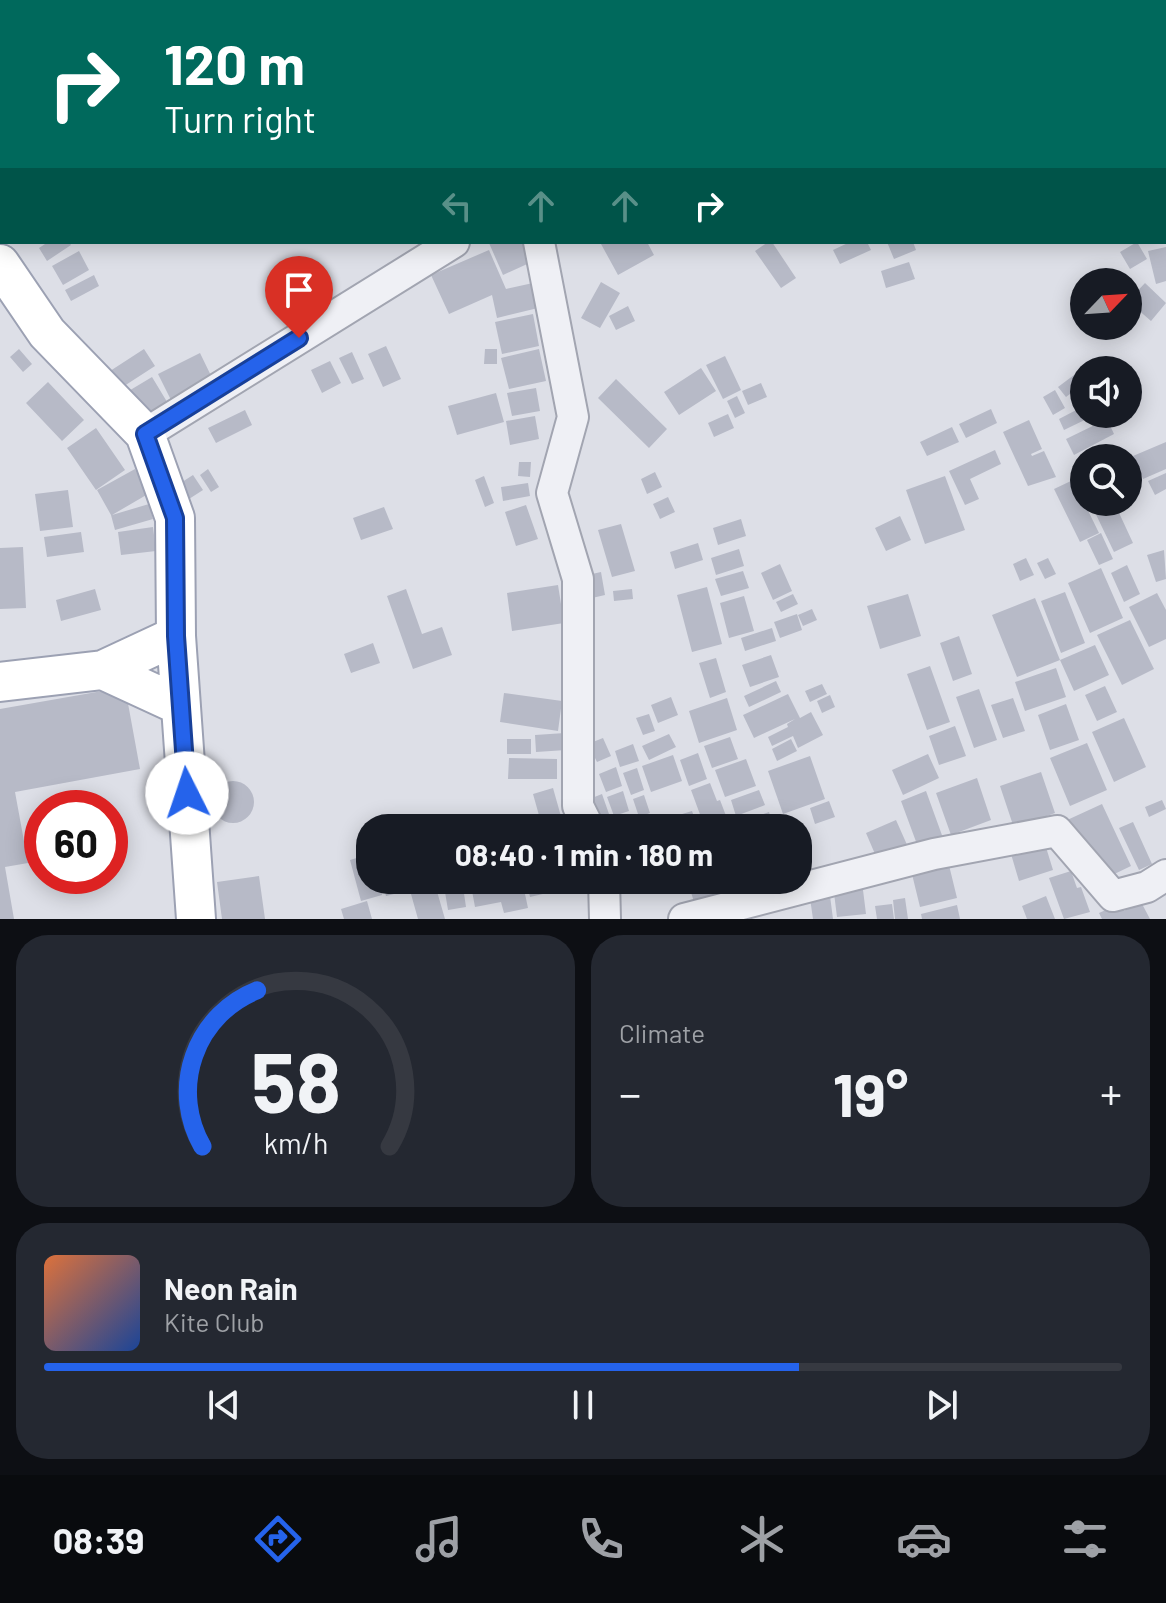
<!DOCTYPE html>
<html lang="en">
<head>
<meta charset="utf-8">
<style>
	:root { --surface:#171b24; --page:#242831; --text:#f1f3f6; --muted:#9ea1a6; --line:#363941; --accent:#2563eb }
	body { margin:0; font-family:Barlow,sans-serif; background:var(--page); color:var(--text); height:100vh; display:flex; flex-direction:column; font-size:30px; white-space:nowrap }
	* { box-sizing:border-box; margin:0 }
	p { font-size:26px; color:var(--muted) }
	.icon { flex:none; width:44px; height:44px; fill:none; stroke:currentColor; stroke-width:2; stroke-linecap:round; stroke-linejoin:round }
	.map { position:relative; height:919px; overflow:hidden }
	.side { display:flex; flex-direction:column; gap:16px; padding:16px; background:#0d0f14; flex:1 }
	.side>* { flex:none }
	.guide { position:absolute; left:0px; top:0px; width:1166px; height:244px; box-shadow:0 4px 20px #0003; background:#00695c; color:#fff; overflow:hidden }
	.needle { width:52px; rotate:65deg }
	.tools { position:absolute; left:1070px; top:268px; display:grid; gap:16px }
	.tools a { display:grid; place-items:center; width:72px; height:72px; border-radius:50%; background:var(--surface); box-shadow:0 4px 20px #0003; font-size:40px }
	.speed { position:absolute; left:24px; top:790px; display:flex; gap:16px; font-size:40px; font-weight:700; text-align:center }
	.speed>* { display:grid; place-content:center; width:104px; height:104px; border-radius:50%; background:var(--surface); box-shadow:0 4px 20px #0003; line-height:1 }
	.speed .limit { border:12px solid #d22; background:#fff; color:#111 }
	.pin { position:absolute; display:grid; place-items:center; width:68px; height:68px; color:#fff; margin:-82px -34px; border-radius:50% 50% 50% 0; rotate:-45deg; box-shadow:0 0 8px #0007 }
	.pin .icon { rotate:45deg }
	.me { position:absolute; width:88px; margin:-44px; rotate:356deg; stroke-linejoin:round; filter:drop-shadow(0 0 6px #0008) }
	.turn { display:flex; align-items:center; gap:28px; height:168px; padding:0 32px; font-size:36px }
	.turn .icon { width:104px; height:104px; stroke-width:2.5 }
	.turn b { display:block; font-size:56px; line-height:68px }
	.lanes { display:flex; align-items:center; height:76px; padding:0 32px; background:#0003; justify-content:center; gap:40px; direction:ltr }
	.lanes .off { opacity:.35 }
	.big { font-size:60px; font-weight:700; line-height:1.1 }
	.side .card { flex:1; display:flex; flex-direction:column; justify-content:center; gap:12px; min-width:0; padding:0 28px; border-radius:32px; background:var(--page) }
	.side .dial { align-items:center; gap:0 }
	.dial svg { height:208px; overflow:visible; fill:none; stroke:var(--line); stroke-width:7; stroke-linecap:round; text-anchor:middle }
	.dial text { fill:var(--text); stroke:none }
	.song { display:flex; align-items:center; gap:24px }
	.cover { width:96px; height:96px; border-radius:12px; background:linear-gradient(135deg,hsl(20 70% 55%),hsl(220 70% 35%)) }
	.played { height:8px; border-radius:4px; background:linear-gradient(90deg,var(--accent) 70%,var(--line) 70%) }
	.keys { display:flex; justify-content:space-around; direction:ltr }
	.heat { display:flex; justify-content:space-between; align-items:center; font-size:44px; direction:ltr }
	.side .tiles { flex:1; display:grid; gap:16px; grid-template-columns:1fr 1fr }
	.card:last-child { grid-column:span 2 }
	.trip { position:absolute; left:356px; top:814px; width:456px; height:80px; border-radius:32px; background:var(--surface); box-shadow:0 4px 20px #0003; font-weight:700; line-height:80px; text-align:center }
	.tab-bar { display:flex; height:128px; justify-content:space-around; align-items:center; background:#090b0e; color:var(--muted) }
	.tab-bar .icon { width:56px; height:56px }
	.tab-bar .selected { color:var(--accent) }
	.tab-bar b { font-size:36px; color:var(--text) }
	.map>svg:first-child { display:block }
	.building { fill:#b7bac7 }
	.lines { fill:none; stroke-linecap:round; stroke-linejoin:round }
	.minor-casing { stroke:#a2a5b1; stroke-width:34 }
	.major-casing { stroke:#9ca1b3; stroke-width:42 }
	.minor { stroke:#eff0f5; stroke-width:30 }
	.major { stroke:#fff; stroke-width:38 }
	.route-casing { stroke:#184099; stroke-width:20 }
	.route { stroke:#2563eb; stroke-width:14 }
</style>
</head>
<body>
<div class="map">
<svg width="1166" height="919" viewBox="0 0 1166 919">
	<rect width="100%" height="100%" fill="#dddfe7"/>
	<path class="building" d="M48,242h21l2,3 -24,16 -8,-13z
		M492,242h35l9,18 -33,15 -14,-32z
		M604,242h43l7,13 -36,20 -17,-31z
		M768,242h4l24,36 -15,10 -26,-37z
		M850,242h17l4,8 -31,14 -7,-14z
		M887,242h26l3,8 -22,9z
		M1137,242l10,17 -17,10 -10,-17z
		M1166,247v34l-10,3 -8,-33z
		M489,250l17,39 27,-6 5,25 -41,10 -5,-23 -43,19 -18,-39z
		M79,251l10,19 -26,15 -11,-19z
		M909,262l6,17 -29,9 -5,-17z
		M94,275l5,11 -28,15 -6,-11z
		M601,282l19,11 -20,35 -19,-10z
		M1145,283l21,20 -15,18 -23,-20z
		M628,306l7,15 -19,9 -7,-14z
		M533,314l6,32 -37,8 -7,-32z
		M386,346l15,33 -18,8 -15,-33z
		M19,349l13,15 -9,8 -13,-15z
		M144,349l11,17 -37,24 -11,-17z
		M485,349h12v15h-13z
		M539,349l7,32 -37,8 -8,-31z
		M352,352l12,27 -12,5 -13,-26z
		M200,353l16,33 -42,20 -16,-32z
		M725,356l16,34 -18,9 -17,-34z
		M330,361l11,22 -19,10 -11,-23z
		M701,368l15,23 -37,24 -15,-23z
		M1074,375l8,10 -16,12 -8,-10z
		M152,377l23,38 -30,18 -23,-38z
		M616,379l51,50 -18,19 -51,-50z
		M48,382l36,38 -22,21 -36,-38z
		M761,383l6,14 -19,8 -6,-14z
		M536,388l4,23 -28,5 -5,-23z
		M1055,390l10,18 -12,7 -10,-18z
		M496,393l8,29 -47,13 -9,-29z
		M737,396l8,17 -10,5 -8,-17z
		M1084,406v8h13l-33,16 -5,-11z
		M991,409l6,14 -31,15 -7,-14z
		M245,410l7,15 -36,18 -8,-15z
		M728,414l6,14 -20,9 -6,-14z
		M535,416l4,23 -29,6 -4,-24z
		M1107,419l7,15 -40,21 -8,-16z
		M1029,420l13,29 -11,5 1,2 12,-5 12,26 -28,9 -25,-54z
		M952,427l7,15 -32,14 -7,-14z
		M96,428l29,42 -29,20 -29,-42z
		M1166,442v27l-23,10 -10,-23z
		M995,450l6,14 -31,15 9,20 -14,6 -16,-34z
		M519,462h12l-1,15 -12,-1z
		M135,469l13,25 -36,21 37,-11 4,15 -38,11 -4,-15 -14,-25z
		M208,469l11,18 -8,5 -11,-17z
		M655,472l7,15 -15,7 -6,-15z
		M1166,473v16l-11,6 -7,-14z
		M193,475l10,15 -14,9 -10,-15z
		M484,476l10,27 -9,4 -10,-27z
		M945,476l20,54 -40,14 -19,-54z
		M1073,480l26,53 -19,9 -26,-53z
		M528,483l2,13 -27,5 -2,-14z
		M68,490l5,37 -33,4 -5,-37z
		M668,497l7,15 -15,7 -7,-15z
		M1090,502h24l19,41 -19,9z
		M526,505l12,34 -22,7 -11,-34z
		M384,507l9,22 -32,11 -8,-22z
		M900,516l11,24 -25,11 -11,-23z
		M741,519l5,17 -28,9 -5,-17z
		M621,524l14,47 -23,6 -14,-47z
		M153,527l3,24 -35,4 -3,-23z
		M81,532l3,20 -37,5 -3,-20z
		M1101,533l12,26 -14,6 -12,-25z
		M698,543l5,17 -28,9 -5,-17z
		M23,547l3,61 -26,1v-61z
		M739,549l5,17 -28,9 -5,-17z
		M1164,550l2,29 -10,3 -9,-27z
		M1026,558l8,17 -14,6 -7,-17z
		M1048,558l8,16 -11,5 -8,-16z
		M780,564l12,27 -19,9 -12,-27z
		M1127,565l13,29 -16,8 -13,-29z
		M1101,568l22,50 -33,15 -22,-50z
		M743,571l6,17 -28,8 -6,-17z
		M601,572l4,23 -26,6 -5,-23z
		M558,585l6,38 -52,8 -5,-38z
		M707,587l15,57 -30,8 -15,-57z
		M95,589l6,21 -40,11 -5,-21z
		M406,589l16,45 20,-7 10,28 -39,14 -26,-73z
		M632,589l1,10 -19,2 -1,-10z
		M1065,592l20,51 -24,10 -20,-52z
		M1157,593l9,17v29l-17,8 -20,-40z
		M793,594l5,10 -17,8 -5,-10z
		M908,594l13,42 -41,13 -13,-43z
		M744,596l10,35 -25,7 -9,-35z
		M1035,598l25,62 -43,17 -25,-62z
		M812,609l5,11 -14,6 -5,-11z
		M797,614l5,16 -22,8 -6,-16z
		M1130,620l24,49 -32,16 -25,-50z
		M772,628l4,13 -31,10 -4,-13z
		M959,636l13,38 -19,7 -13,-38z
		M373,643l7,20 -29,10 -7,-19z
		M1095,645l14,30 -35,16 -14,-31z
		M771,655l8,22 -29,10 -8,-22z
		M716,658l10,34 -16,6 -11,-35z
		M930,666l20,56 -23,8 -20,-56z
		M1056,668l10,29 -41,14 -10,-29z
		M776,681l5,11 -32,15 -5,-11z
		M822,684l5,10 -17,8 -5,-11z
		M1105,686l12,26 -20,9 -12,-26z
		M125,687l15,82 -125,23 13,71 -23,4 9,52h-14v-210z
		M979,689l18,51 -23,8 -18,-51z
		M504,693l58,8 -4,30 -58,-9z
		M788,694l12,24 11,-6 12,23 -25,13 -5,-12 -21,10 -4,-9 20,-10 -1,-3 8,-5 -41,19 -11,-23z
		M830,695l5,12 -13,6 -5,-12z
		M671,697l7,18 -20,8 -7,-18z
		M727,698l10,32 -38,13 -10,-32z
		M1013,698l12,33 -22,7 -12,-33z
		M1066,704l13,36 -29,10 -12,-35z
		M649,714l6,17 -12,4 -7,-17z
		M1124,718l22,49 -32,15 -22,-50z
		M955,726l11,30 -27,9 -10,-29z
		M565,733l1,17 -30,2 -1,-17z
		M669,734l7,13 -27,13 -7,-14z
		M730,737l8,22 -26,9 -8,-22z
		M603,738l8,18 -14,6 -9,-18z
		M507,739h24v15h-24z
		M791,739l6,12 -20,10 -5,-12z
		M1087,743l20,47 -37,16 -20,-48z
		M633,744l6,17 -19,6 -5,-16z
		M698,753l9,26 -18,7 -9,-26z
		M928,754l11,24 -36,17 -11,-25z
		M673,755l9,26 -31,11 -9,-26z
		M810,756l15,43 -42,15 -15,-43z
		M509,758l48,1v20h-49z
		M746,759l10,27 -31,11 -10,-27z
		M616,767l6,19 -16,6 -7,-18z
		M637,768l7,22 -13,5 -8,-22z
		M1041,772l14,41 -41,15 -14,-42z
		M977,778l14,42 -40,15 -15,-42z
		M212 802a21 21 0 1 1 42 0a21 21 0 1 1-42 0Z
		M710,783l7,18 3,-1 8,21 -23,7 -14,-38z
		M553,788l9,32 -20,6 -9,-32z
		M759,790l6,15 -29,11 -5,-16z
		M623,791l6,20 -15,5 -7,-19z
		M926,791l17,47 -25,9 -17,-46z
		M602,794l7,20 -16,5 -6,-19z
		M644,795l6,18 -11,4 -6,-18z
		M1162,800l4,9 -17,8 -4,-10z
		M829,801l6,16 -20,7 -5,-16z
		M1102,804l29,62 -27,13 -16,-37 -11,5 -12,-26z
		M692,811l6,17h-15l-4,-13z
		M769,812l5,15 -12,1 -4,-12z
		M896,820l12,27 -30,14 -12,-28z
		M1133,822l19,42 -13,6 -20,-42z
		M1045,844l8,26 -34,11 -8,-27z
		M370,854v26h8l4,15 -21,6 -11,-41z
		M947,857l10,41 -37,9 -10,-41z
		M1071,871l6,17 4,-1 9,25 -26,7 -15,-41z
		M259,876l6,43h-43l-5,-37z
		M382,880h29l3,9 -28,7z
		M443,880h19l4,27 -18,3z
		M470,880h52l6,28 -24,5 -3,-11 -26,5z
		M526,880h17l4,13 -17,4z
		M697,880h25l6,16 -32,12 -8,-25z
		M862,882l4,32 -29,3 -4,-32z
		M436,888l9,31h-27l-7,-25z
		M829,888l4,31h-20l-4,-28z
		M1046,896l9,23h-28l-5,-13z
		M905,898l3,21h-13l-2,-19z
		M1117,898l7,13 17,-9 9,17h-48l-3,-6 9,-4z
		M367,901l5,18h-28l-3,-10z
		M892,904l2,15h-17l-2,-13z
		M957,905l3,14h-38l-1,-5z"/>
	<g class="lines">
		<defs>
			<path id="minor" d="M1060,0l4,2
				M808,2l3,-2
				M1105,2l7,-2
				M539,242l34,175 -21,76 26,86v227l11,22
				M145,434l309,-192
				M604,880l1,39
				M684,919l250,-65 123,-23 56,65 34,-9 19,-12"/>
			<path id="major" d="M0,264l47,69 98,101 30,84 1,118 20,283
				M103,670l78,36
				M0,682l103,-12 73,-34"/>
		</defs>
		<use href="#minor" class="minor-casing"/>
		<use href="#major" class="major-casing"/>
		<use href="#minor" class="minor"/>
		<use href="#major" class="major"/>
	</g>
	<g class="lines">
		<defs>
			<path id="route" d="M187,793l-11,-157 -1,-118 -30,-84 154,-96"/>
		</defs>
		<use href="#route" class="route-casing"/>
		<use href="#route" class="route"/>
	</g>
</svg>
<div class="tools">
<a><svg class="needle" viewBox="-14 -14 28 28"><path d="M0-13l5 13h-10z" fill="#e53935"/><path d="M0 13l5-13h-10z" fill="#9ea1a6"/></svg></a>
<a><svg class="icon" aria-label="sound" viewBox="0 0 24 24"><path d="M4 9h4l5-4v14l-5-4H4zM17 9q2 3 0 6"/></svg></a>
<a><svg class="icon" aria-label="search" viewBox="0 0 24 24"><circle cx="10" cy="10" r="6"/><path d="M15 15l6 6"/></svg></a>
</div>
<div class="speed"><div class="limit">60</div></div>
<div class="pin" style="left:299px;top:338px;background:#d93025"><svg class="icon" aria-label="arrive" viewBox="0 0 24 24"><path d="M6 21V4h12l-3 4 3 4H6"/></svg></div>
<svg class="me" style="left:187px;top:793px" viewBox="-20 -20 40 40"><circle r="19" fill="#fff"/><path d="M0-13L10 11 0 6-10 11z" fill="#2563eb"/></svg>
<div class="trip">08:40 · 1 min · 180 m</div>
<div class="guide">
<div class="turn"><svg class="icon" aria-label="right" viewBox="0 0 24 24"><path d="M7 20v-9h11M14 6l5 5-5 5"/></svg><div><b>120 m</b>Turn right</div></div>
<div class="lanes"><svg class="icon off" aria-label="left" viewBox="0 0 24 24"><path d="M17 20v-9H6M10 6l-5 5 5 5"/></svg><svg class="icon off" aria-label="ahead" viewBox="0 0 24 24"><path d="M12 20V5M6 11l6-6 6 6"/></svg><svg class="icon off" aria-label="ahead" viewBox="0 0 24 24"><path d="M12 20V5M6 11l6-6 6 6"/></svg><svg class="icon" aria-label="right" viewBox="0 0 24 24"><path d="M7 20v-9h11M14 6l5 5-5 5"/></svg></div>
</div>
</div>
<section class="side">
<div class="tiles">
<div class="card dial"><svg viewBox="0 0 100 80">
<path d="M14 69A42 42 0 1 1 86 69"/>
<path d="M14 69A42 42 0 0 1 35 9" stroke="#2563eb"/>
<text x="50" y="56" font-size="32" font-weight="700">58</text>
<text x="50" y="72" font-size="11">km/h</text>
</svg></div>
<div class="card"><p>Climate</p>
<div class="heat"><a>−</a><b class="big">19°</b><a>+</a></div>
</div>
<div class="card">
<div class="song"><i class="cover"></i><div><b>Neon Rain</b><p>Kite Club</p></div></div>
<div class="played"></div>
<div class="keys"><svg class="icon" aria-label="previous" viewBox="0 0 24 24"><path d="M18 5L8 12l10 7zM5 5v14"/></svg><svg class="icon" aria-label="pause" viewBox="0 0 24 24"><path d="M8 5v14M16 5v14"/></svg><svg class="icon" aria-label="next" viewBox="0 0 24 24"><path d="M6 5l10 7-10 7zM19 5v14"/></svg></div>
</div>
</div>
</section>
<nav class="tab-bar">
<b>08:39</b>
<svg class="icon selected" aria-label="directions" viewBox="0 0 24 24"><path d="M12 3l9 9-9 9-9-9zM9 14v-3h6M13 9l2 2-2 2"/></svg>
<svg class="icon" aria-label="music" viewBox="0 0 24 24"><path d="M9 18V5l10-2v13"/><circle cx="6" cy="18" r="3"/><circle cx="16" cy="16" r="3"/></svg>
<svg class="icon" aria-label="phone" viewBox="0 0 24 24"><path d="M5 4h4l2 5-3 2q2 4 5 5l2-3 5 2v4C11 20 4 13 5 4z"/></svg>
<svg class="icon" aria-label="climate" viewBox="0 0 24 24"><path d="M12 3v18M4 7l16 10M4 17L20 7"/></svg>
<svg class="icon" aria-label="car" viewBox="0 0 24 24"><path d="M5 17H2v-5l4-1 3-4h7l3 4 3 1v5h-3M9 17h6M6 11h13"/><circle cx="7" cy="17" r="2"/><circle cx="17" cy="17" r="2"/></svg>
<svg class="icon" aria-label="filters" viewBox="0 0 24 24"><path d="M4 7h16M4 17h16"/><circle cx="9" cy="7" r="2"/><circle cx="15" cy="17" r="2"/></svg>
</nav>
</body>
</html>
